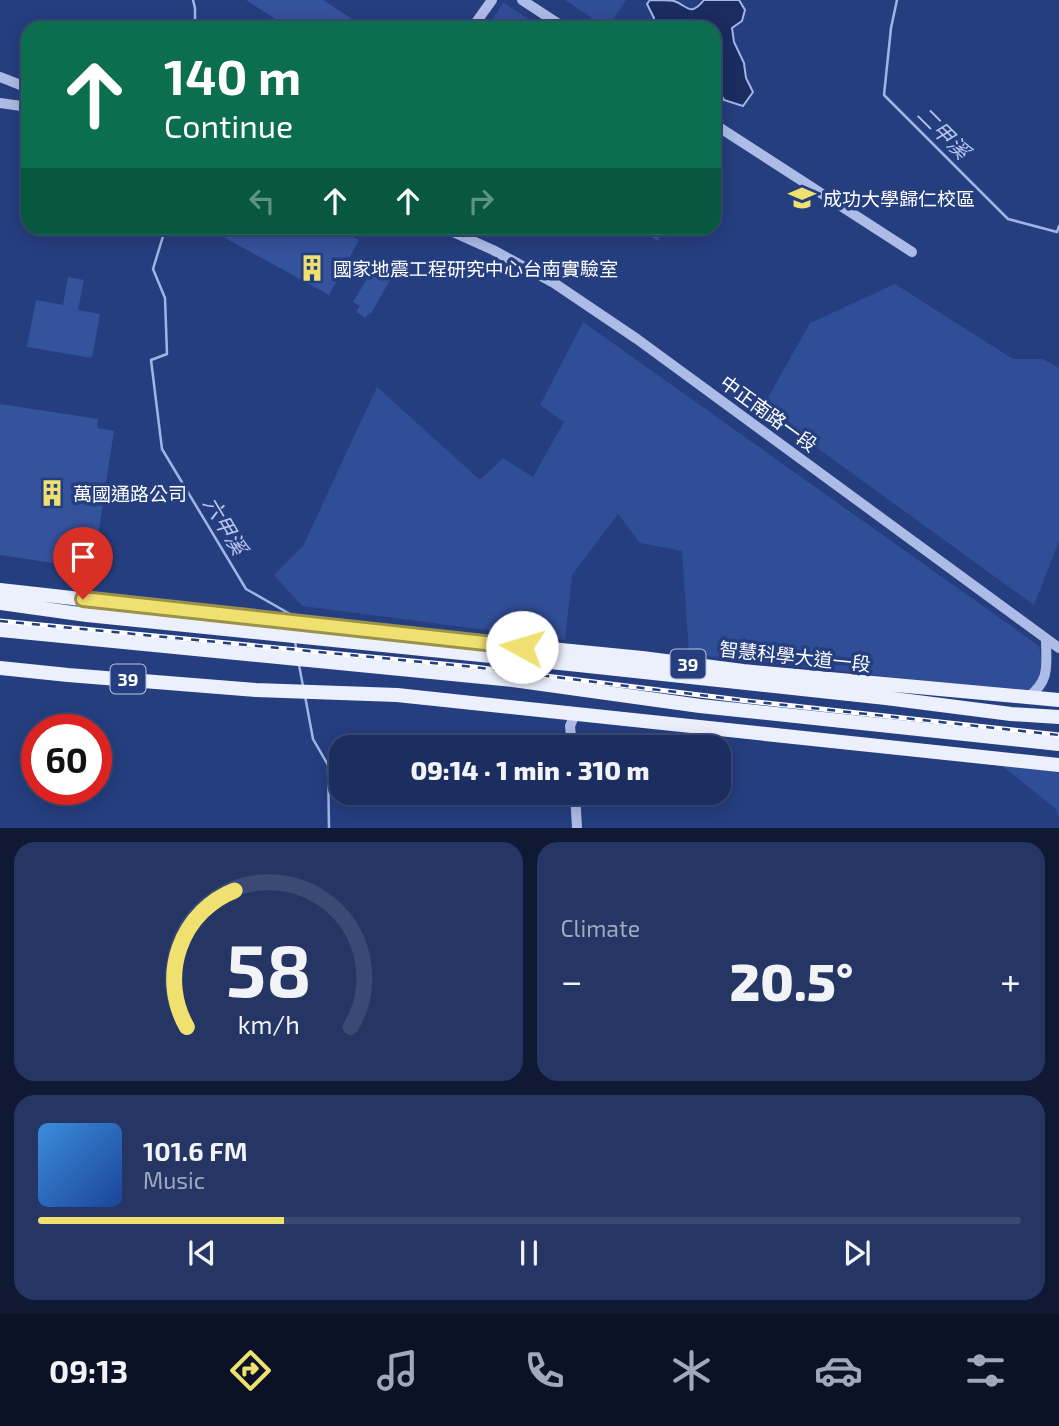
<!DOCTYPE html>
<html lang="en">
<head>
<meta charset="utf-8">
<style>
	:root { --surface:#1c2e5f; --page:#253665; --text:#f1f3f6; --muted:#a0a8bd; --line:#3a4a74; --accent:#efe070 }
	body { margin:0; font-family:"Exo 2","Noto Sans TC",sans-serif; background:var(--page); color:var(--text); height:100vh; display:flex; flex-direction:column; font-size:26px; white-space:nowrap }
	* { box-sizing:border-box; margin:0 }
	p { font-size:23px; color:var(--muted) }
	.icon { flex:none; width:38px; height:38px; fill:none; stroke:currentColor; stroke-width:2; stroke-linecap:round; stroke-linejoin:round }
	.map { position:relative; height:828px; overflow:hidden }
	.drawer { display:flex; flex-direction:column; gap:14px; padding:14px; background:#0f1934; flex:1 }
	.drawer>* { flex:none }
	.guide { position:absolute; left:21px; top:21px; width:700px; height:214px; border-radius:21px; box-shadow:0 4px 18px #0003,0 0 0 2px var(--line); background:#0b6e4f; color:#fff; overflow:hidden }
	.speed { position:absolute; left:21px; top:714px; display:flex; gap:14px; font-size:35px; font-weight:700; text-align:center }
	.speed>* { display:grid; place-content:center; width:91px; height:91px; border-radius:50%; background:var(--surface); box-shadow:0 4px 18px #0003,0 0 0 2px var(--line); line-height:1 }
	.speed .limit { border:10px solid #d22; background:#fff; color:#111 }
	.pin { position:absolute; display:grid; place-items:center; width:60px; height:60px; color:#fff; margin:-72px -30px; border-radius:50% 50% 50% 0; rotate:-45deg; box-shadow:0 0 7px #0007 }
	.pin .icon { rotate:45deg }
	.me { position:absolute; width:77px; margin:-38px; rotate:276deg; stroke-linejoin:round; filter:drop-shadow(0 0 5px #0008) }
	.turn { display:flex; align-items:center; gap:24px; height:147px; padding:0 28px; font-size:32px }
	.turn .icon { width:91px; height:91px; stroke-width:2.5 }
	.turn b { display:block; font-size:49px; line-height:60px }
	.lanes { display:flex; align-items:center; height:66px; padding:0 28px; background:#0003; justify-content:center; gap:35px; direction:ltr }
	.lanes .off { opacity:.35 }
	.big { font-size:52px; font-weight:800; line-height:1.1 }
	.drawer .tile { flex:1; display:flex; flex-direction:column; justify-content:center; gap:10px; min-width:0; padding:0 24px; border-radius:21px; background:var(--page) }
	.drawer .dial { align-items:center; gap:0 }
	.dial svg { height:182px; overflow:visible; fill:none; stroke:var(--line); stroke-width:7; stroke-linecap:round; text-anchor:middle }
	.dial text { fill:var(--text); stroke:none }
	.song { display:flex; align-items:center; gap:21px }
	.cover { width:84px; height:84px; border-radius:10px; background:linear-gradient(135deg,hsl(210 70% 55%),hsl(220 70% 35%)) }
	.played { height:7px; border-radius:4px; background:linear-gradient(90deg,var(--accent) 25%,var(--line) 25%) }
	.keys { display:flex; justify-content:space-around; direction:ltr }
	.heat { display:flex; justify-content:space-between; align-items:center; font-size:38px; direction:ltr }
	.drawer .tiles { flex:1; display:grid; gap:14px; grid-template-columns:1fr 1fr }
	.tile:last-child { grid-column:span 2 }
	.trip { position:absolute; left:329px; top:735px; width:402px; height:70px; border-radius:21px; background:var(--surface); box-shadow:0 4px 18px #0003,0 0 0 2px var(--line); font-weight:800; line-height:70px; text-align:center }
	.tabs { display:flex; height:112px; justify-content:space-around; align-items:center; background:#0b1226; color:var(--muted) }
	.tabs .icon { width:49px; height:49px }
	.tabs .on { color:var(--accent) }
	.tabs b { font-size:32px; color:var(--text) }
	.map>svg:first-child { display:block }
	.green { fill:#304d97 }
	.water { fill:#1a2c60; stroke:#a0b5e7; stroke-width:2 }
	.lines { fill:none; stroke-linecap:round; stroke-linejoin:round }
	.stream { stroke:#a0b5e7; stroke-width:2.5 }
	.building { fill:#35529c }
	.minor { stroke:#acbce6; stroke-width:10 }
	.major { stroke:#ecf0fd; stroke-width:14 }
	.rail-casing { stroke:#fff; stroke-width:5 }
	.rail { stroke:#253e7f; stroke-width:2.5; stroke-dasharray:8; stroke-linecap:butt }
	.route-casing { stroke:#9b9249; stroke-width:18 }
	.route { stroke:#efe070; stroke-width:12 }
	.labels { text-anchor:middle; dominant-baseline:central; stroke-width:7; stroke-linejoin:round; paint-order:stroke }
	.shield { fill:#253e7f; stroke:#bec5d9; stroke-width:2 }
	.shield-label { font-size:18px; font-weight:bold; fill:#fff }
	.poi-label { font-size:19px; fill:#fff; stroke:#253e7f; text-anchor:start }
	.street-label { font-size:19px; fill:#fff; stroke:#253e7f }
	.water-label { font-size:21px; font-style:italic; fill:#b7c7ee; stroke:#253e7f }
</style>
</head>
<body>
<div class="map">
<svg width="1059" height="828" viewBox="0 0 1059 828">
	<rect width="100%" height="100%" fill="#253e7f"/>
	<path class="green" d="M565,0h61l-19,28z
		M503,3h1l38,25h-55z
		M895,284l118,75h29l17,9v173l-25,64 -272,-197 48,-85z
		M583,322l456,324c4,26 10,29 -14,46l-336,-38 -7,-103 -42,-8 -22,-29 -46,61 -7,65 -263,-34 -28,-31 29,-29 74,-159 103,93 23,-22 30,19 31,-55 -24,-17z
		M985,752l74,15v52l-3,-10z"/>
	<path class="water" d="M650,0c7,0 17,0 24,1 13,4 16,17 30,-1h35l6,10 -3,11 -10,7 2,14 10,21 2,15 7,14 -10,14 -19,-6 -5,-9 -5,-2v-61h-62l2,-10 -7,-14z"/>
	<g class="lines">
		<path class="stream" d="M193,0l2,8v20
			M897,0l-6,28 -7,67 124,124 49,13 2,-6
			M163,228l1,5 -11,36 12,29 2,56 -16,6 11,89 84,140 44,25 1,3
			M295,641l2,14
			M299,665l4,21
			M305,696l8,43 15,26 1,63"/>
	</g>
	<path class="building" d="M246,0h77l43,28h-77z
		M207,228h128l24,12 -30,55z
		M637,228h29l-8,13z
		M382,266l12,7 -24,42 -2,-2 -2,5 -10,-6 4,-6 -7,-4 19,-32 6,3z
		M68,277l16,3 -6,30 22,4 -8,44 -65,-11 9,-47 27,5z
		M0,404l98,15 -1,9 17,3 -21,138 -93,-14z"/>
	<g class="lines">
		<path class="minor" d="M522,0l43,28
			M472,28l20,-28
			M0,77l28,11
			M0,103l28,4
			M714,124l198,128
			M444,228l49,22 61,33 83,56 422,309
			M1028,697c23,-17 18,-32 18,-58
			M572,747l-2,-21 5,-12
			M575,793l2,35"/>
		<path class="major" d="M0,590l378,42 264,26 101,13 316,29
			M0,603l87,12 492,50 307,33 125,16 48,3
			M0,630l513,50 187,26 359,38
			M0,668l68,7 188,15 141,5 662,70"/>
		<defs>
			<path id="rail" d="M0,621l474,46 274,34 311,34"/>
		</defs>
		<use href="#rail" class="rail-casing"/>
		<use href="#rail" class="rail"/>
	</g>
	<g class="lines">
		<defs>
			<path id="route" d="M83,599l439,48"/>
		</defs>
		<use href="#route" class="route-casing"/>
		<use href="#route" class="route"/>
	</g>
	<defs>
		<symbol id="university-bare" viewBox="-9 -9 18 18"><path d="M0-5L7-2L0 1L-7-2ZM-4 1L0 2.5L4 1V4Q0 6-4 4Z" fill="#efe070" stroke="#253e7f" stroke-width="2.5" paint-order="stroke"/></symbol>
		<symbol id="building-bare" viewBox="-9 -9 18 18"><path d="M-4-6H4V6H1V3H-1V6H-4ZM-2.5-4.3h1.7v1.8h-1.7ZM.8-4.3h1.7v1.8H.8ZM-2.5-1h1.7V.8h-1.7ZM.8-1h1.7V.8H.8Z" fill="#efe070" stroke="#253e7f" stroke-width="2.5" paint-order="stroke"/></symbol>
	</defs>
	<g fill-rule="evenodd">
		<use href="#university-bare" x="783" y="179" width="38" height="38"/>
		<use href="#building-bare" x="293" y="249" width="38" height="38"/>
		<use href="#building-bare" x="33" y="474" width="38" height="38"/>
	</g>
	<g class="labels">
		<g class="shield">
			<rect x="670.5" y="649.5" width="35" height="29" rx="5"/>
			<rect x="110.5" y="664.5" width="35" height="29" rx="5"/>
		</g>
		<g class="shield-label">
			<text x="688" y="664">39</text>
			<text x="128" y="679">39</text>
		</g>
		<g class="poi-label">
			<text x="823" y="198">成功大學歸仁校區</text>
			<text x="333" y="268">國家地震工程研究中心台南實驗室</text>
			<text x="73" y="493">萬國通路公司</text>
		</g>
		<g class="street-label">
			<text transform="translate(769 413) rotate(36)">中正南路一段</text>
			<text transform="translate(795 656) rotate(6)">智慧科學大道一段</text>
		</g>
		<g class="water-label">
			<text transform="translate(944 132) rotate(45)">二甲溪</text>
			<text transform="translate(226 525) rotate(59)">六甲溪</text>
		</g>
	</g>
</svg>
<div class="speed"><div class="limit">60</div></div>
<div class="pin" style="left:83px;top:599px;background:#d93025"><svg class="icon" aria-label="arrive" viewBox="0 0 24 24"><path d="M6 21V4h12l-3 4 3 4H6"/></svg></div>
<svg class="me" style="left:522px;top:647px" viewBox="-20 -20 40 40"><circle r="19" fill="#fff"/><path d="M0-13L10 11 0 6-10 11z" fill="#efe070"/></svg>
<div class="trip">09:14 · 1 min · 310 m</div>
<div class="guide">
<div class="turn"><svg class="icon" aria-label="ahead" viewBox="0 0 24 24"><path d="M12 20V5M6 11l6-6 6 6"/></svg><div><b>140 m</b>Continue</div></div>
<div class="lanes"><svg class="icon off" aria-label="left" viewBox="0 0 24 24"><path d="M17 20v-9H6M10 6l-5 5 5 5"/></svg><svg class="icon" aria-label="ahead" viewBox="0 0 24 24"><path d="M12 20V5M6 11l6-6 6 6"/></svg><svg class="icon" aria-label="ahead" viewBox="0 0 24 24"><path d="M12 20V5M6 11l6-6 6 6"/></svg><svg class="icon off" aria-label="right" viewBox="0 0 24 24"><path d="M7 20v-9h11M14 6l5 5-5 5"/></svg></div>
</div>
</div>
<section class="drawer">
<div class="tiles">
<div class="tile dial"><svg viewBox="0 0 100 80">
<path d="M14 69A42 42 0 1 1 86 69"/>
<path d="M14 69A42 42 0 0 1 35 9" stroke="#efe070"/>
<text x="50" y="56" font-size="32" font-weight="700">58</text>
<text x="50" y="72" font-size="11">km/h</text>
</svg></div>
<div class="tile"><p>Climate</p>
<div class="heat"><a>−</a><b class="big">20.5°</b><a>+</a></div>
</div>
<div class="tile">
<div class="song"><i class="cover"></i><div><b>101.6 FM</b><p>Music</p></div></div>
<div class="played"></div>
<div class="keys"><svg class="icon" aria-label="previous" viewBox="0 0 24 24"><path d="M18 5L8 12l10 7zM5 5v14"/></svg><svg class="icon" aria-label="pause" viewBox="0 0 24 24"><path d="M8 5v14M16 5v14"/></svg><svg class="icon" aria-label="next" viewBox="0 0 24 24"><path d="M6 5l10 7-10 7zM19 5v14"/></svg></div>
</div>
</div>
</section>
<nav class="tabs">
<b>09:13</b>
<svg class="icon on" aria-label="directions" viewBox="0 0 24 24"><path d="M12 3l9 9-9 9-9-9zM9 14v-3h6M13 9l2 2-2 2"/></svg>
<svg class="icon" aria-label="music" viewBox="0 0 24 24"><path d="M9 18V5l10-2v13"/><circle cx="6" cy="18" r="3"/><circle cx="16" cy="16" r="3"/></svg>
<svg class="icon" aria-label="phone" viewBox="0 0 24 24"><path d="M5 4h4l2 5-3 2q2 4 5 5l2-3 5 2v4C11 20 4 13 5 4z"/></svg>
<svg class="icon" aria-label="climate" viewBox="0 0 24 24"><path d="M12 3v18M4 7l16 10M4 17L20 7"/></svg>
<svg class="icon" aria-label="car" viewBox="0 0 24 24"><path d="M5 17H2v-5l4-1 3-4h7l3 4 3 1v5h-3M9 17h6M6 11h13"/><circle cx="7" cy="17" r="2"/><circle cx="17" cy="17" r="2"/></svg>
<svg class="icon" aria-label="filters" viewBox="0 0 24 24"><path d="M4 7h16M4 17h16"/><circle cx="9" cy="7" r="2"/><circle cx="15" cy="17" r="2"/></svg>
</nav>
</body>
</html>
